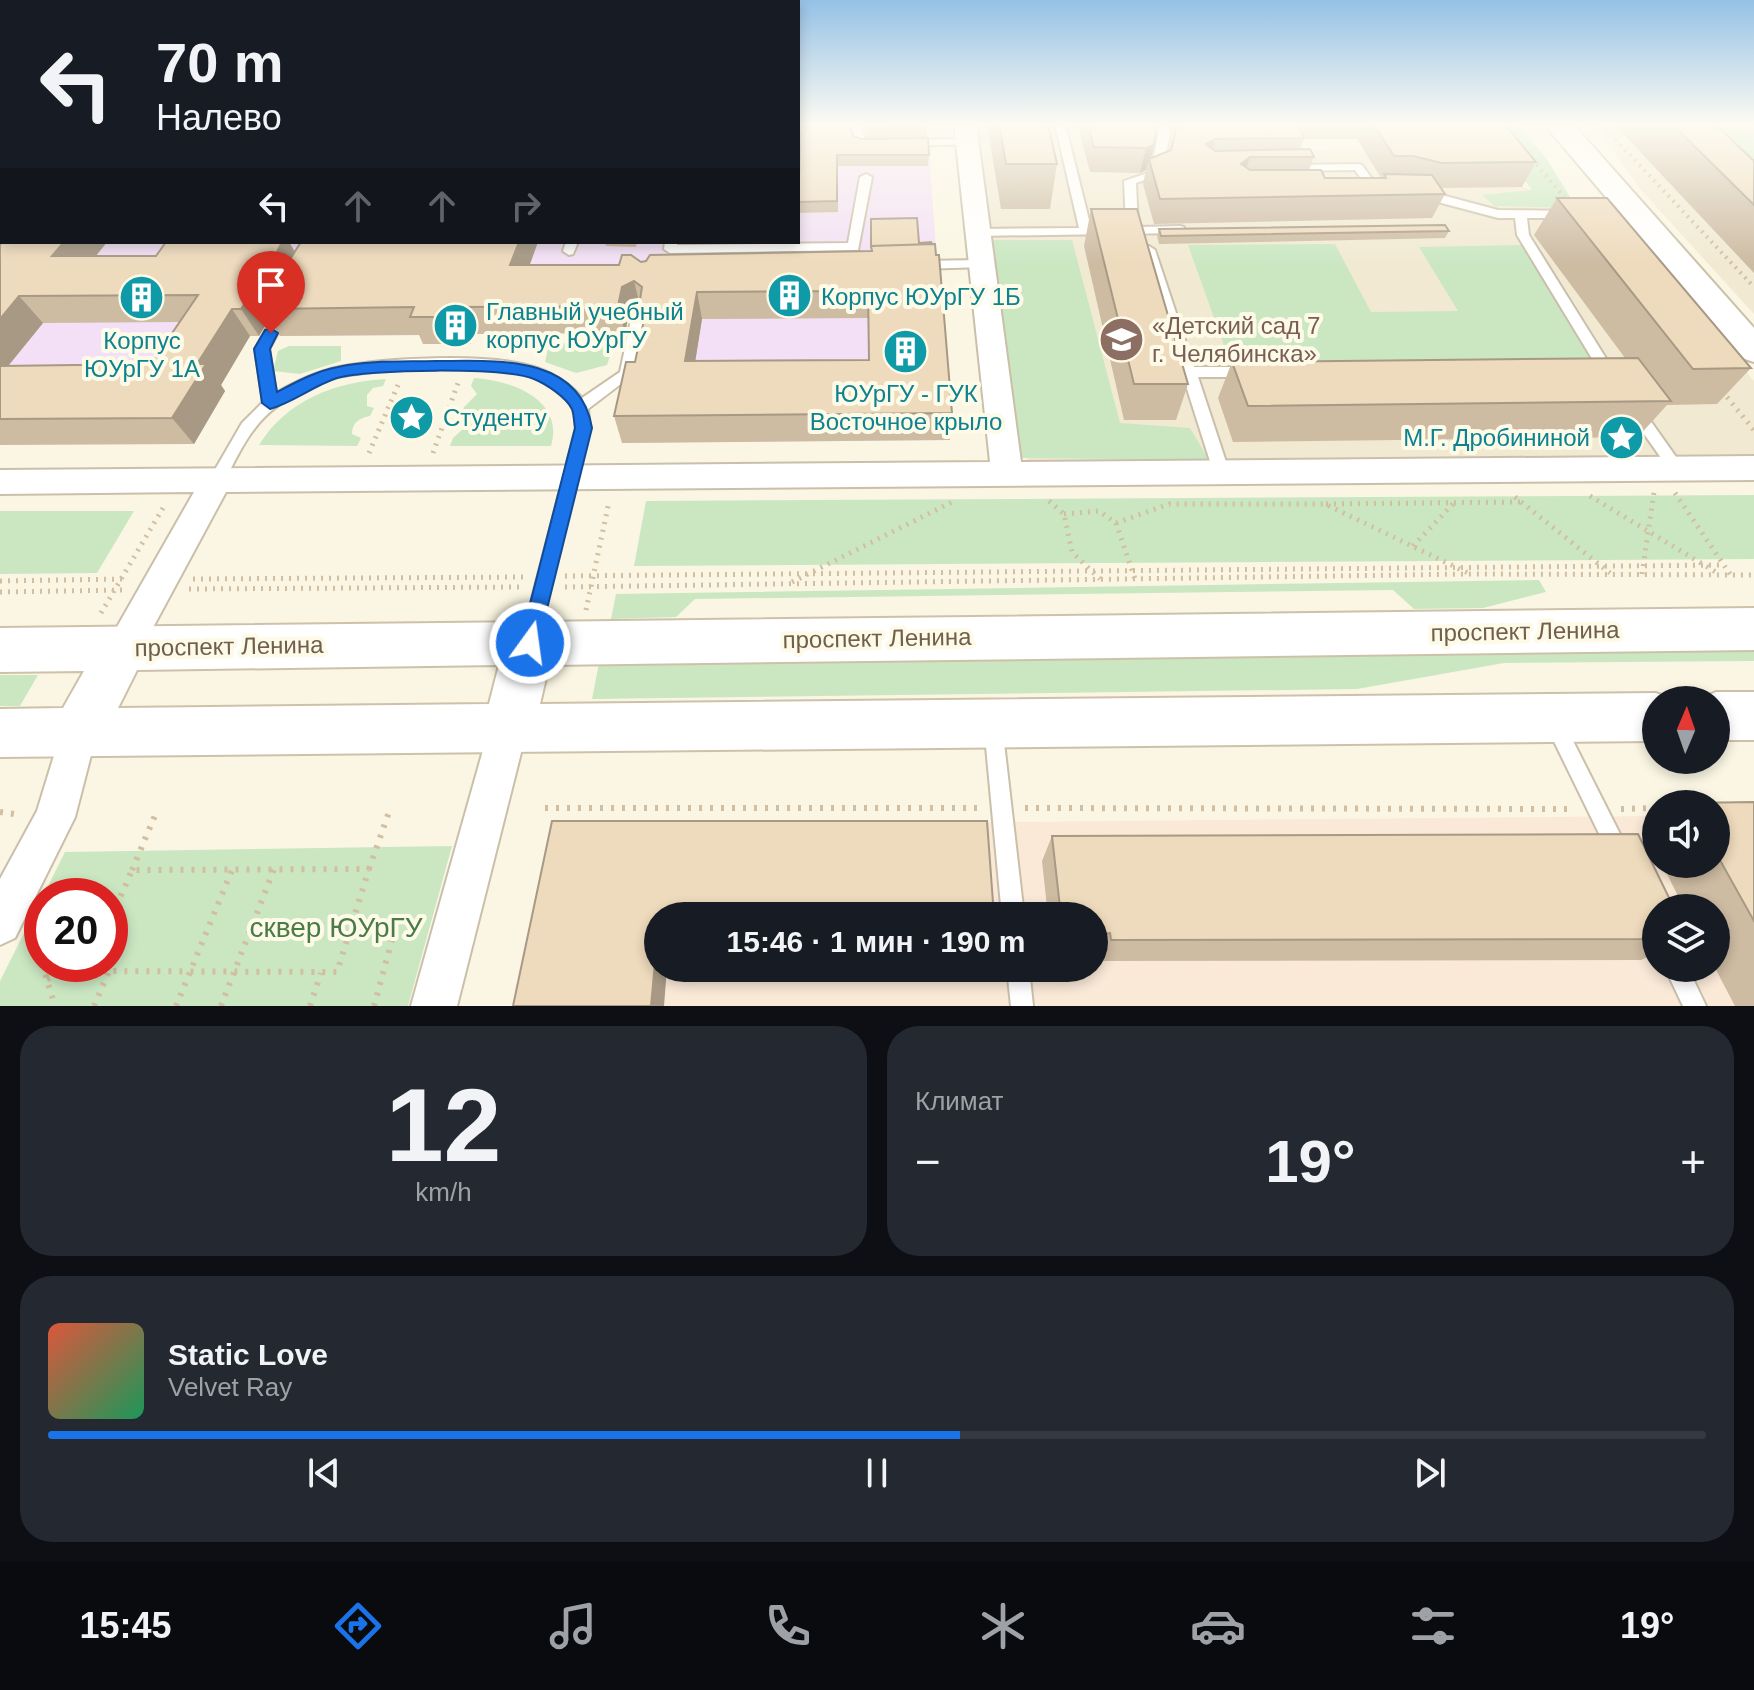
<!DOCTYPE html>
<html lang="ru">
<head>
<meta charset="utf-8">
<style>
	:root { --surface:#171b24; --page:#242831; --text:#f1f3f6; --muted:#9ea1a6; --line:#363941; --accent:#1a73e8 }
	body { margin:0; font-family:Helvetica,sans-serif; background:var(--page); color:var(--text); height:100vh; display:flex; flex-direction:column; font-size:30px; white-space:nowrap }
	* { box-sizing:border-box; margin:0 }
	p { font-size:26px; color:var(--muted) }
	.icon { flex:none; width:44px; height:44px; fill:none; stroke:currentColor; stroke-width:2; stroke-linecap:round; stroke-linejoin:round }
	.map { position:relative; height:1006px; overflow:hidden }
	.panel { display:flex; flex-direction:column; gap:20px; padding:20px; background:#0d0f14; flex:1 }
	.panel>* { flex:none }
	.hud { position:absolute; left:0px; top:0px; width:800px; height:244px; box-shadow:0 4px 12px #0003; background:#171b24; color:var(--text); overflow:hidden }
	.needle { width:52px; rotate:2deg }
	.tools { position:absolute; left:1642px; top:686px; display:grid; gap:16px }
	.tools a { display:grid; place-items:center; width:88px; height:88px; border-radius:50%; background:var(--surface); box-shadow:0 4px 12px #0003; font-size:40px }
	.speed { position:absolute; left:24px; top:878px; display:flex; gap:16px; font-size:40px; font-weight:700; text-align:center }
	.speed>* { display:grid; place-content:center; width:104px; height:104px; border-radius:50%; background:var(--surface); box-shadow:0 4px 12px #0003; line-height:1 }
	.speed .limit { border:12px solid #d22; background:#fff; color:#111 }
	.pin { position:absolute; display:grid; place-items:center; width:68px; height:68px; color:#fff; margin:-82px -34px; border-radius:50% 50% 50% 0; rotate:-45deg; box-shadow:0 0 8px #0007 }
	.pin .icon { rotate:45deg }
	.me { position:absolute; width:88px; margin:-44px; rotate:14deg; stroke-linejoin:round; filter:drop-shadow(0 0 6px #0008) }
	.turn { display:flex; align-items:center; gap:28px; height:168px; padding:0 24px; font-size:36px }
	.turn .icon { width:104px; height:104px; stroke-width:2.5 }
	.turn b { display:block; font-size:56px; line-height:68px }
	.lanes { display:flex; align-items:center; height:76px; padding:0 24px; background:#0003; justify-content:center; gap:40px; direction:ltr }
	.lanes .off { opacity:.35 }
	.big { font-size:60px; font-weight:700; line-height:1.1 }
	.panel .widget { flex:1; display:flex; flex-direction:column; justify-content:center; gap:12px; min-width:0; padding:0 28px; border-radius:32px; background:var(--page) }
	.panel .dial { align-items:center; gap:0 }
	.dial b { font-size:104px; line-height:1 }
	.song { display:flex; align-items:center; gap:24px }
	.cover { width:96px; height:96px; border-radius:12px; background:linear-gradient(135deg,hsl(10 70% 55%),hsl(150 70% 35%)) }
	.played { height:8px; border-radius:4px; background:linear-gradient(90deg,var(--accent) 55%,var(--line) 55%) }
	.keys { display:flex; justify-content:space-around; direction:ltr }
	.heat { display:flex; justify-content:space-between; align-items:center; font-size:44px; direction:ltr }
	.panel .tiles { flex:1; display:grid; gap:20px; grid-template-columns:1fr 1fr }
	.widget:last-child { grid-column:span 2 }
	.trip { position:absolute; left:644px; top:902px; width:464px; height:80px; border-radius:40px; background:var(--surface); box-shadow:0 4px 12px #0003; font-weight:700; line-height:80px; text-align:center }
	.tab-bar { display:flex; height:128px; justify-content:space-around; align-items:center; background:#090b0e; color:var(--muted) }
	.tab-bar .icon { width:56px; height:56px }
	.tab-bar .selected { color:var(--accent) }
	.tab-bar b { font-size:36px; color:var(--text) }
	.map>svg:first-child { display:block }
	.residential { fill:#f1e9d2 }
	.commercial { fill:#fae9d7; fill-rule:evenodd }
	.education { fill:#f3e0f6 }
	.green { fill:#cae7c2 }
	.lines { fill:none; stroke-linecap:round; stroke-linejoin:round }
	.service-casing { stroke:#cabfaa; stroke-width:4 }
	.minor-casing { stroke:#cabfaa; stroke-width:4 }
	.tertiary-casing { stroke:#cabfaa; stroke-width:4 }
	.secondary-casing { stroke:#cec1a9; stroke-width:4 }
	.path-far2 { stroke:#d2bea0; stroke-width:4; stroke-dasharray:2 5; stroke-linecap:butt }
	.path-far1 { stroke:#d2bea0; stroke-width:5; stroke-dasharray:2 6; stroke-linecap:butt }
	.path { stroke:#d2bea0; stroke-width:6; stroke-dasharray:3 8; stroke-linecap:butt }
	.service { fill:#fff; fill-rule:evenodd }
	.minor { fill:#fff; fill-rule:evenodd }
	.tertiary { fill:#fff; fill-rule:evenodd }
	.secondary { fill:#fff; fill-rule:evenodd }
	.wall { fill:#cdbba2; fill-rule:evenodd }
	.shaded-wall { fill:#a79984 }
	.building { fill:#eedabc; stroke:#a79984; stroke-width:2; fill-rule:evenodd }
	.route { fill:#1a73e8; stroke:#114b97; stroke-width:2 }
	.labels { text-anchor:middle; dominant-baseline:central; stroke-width:8; stroke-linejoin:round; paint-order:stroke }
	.culture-label { font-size:24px; fill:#0d838f; stroke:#fefae8; text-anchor:start }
	.education-label { font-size:24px; fill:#785e54; stroke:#fefae8; text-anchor:start }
	.street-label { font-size:24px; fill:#70604b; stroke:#fefae8 }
	.near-park-label { font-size:28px; fill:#4b7b46; stroke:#fefae8 }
</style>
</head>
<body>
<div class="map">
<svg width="1754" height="1006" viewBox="0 0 1754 1006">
	<rect width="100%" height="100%" fill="#faf6e3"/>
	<path class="residential" d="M976,124h201l11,26 214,-1 194,61 35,30 123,141v73l-715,9 -11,-3 -8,-14z
		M1594,124h160v190l-112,-123z"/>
	<path class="commercial" d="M1656,816v48h60l38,142h-1227l40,-180zM1656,908h60v60h-60zM658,916h436v52h-436z"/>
	<path class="education" d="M798,124h129l23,316 -328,3 11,-54 23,-74h-35l-5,18 -142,1 -4,10h-47l3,-9 -140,1 10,-18h-35l-44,72 8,1 -31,53h-194v-148l49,-54h749z"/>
	<path class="green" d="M1483,124h35l28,34 31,50 -83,-2 -12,-11 50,-5z
		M1689,124h65v62z
		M992,240h80l48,183 70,5 19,32 -188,-2z
		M1335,244l36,68 87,-1 -39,-64 103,-2 94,133 -379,4 -49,-137z
		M562,343h46l5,4 -6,18 -31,8 -31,-11 3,-13z
		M289,346h52v15l-41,13 -27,-3 5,-20z
		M474,378c36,2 91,21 77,68h-101l3,-8 11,-10 1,-9 -4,-3 3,-9 13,-13 -6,-8z
		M386,379l-3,7 -10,2 -6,7v11l7,2 -4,8c-10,2 -18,6 -18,18l9,4 -4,8 -98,-1c28,-45 76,-63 127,-66z
		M1754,495v64l-1120,7 12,-65z
		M0,511h134l-37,62 -97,1z
		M1539,580l7,12 -63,16 -69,1 -21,-19 -698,9 -19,18 -65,2 5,-25z
		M1754,651v10l-250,2 -147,26 -765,10 7,-36z
		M0,675h38l-18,31h-20z
		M452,846l-44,160h-408v-25l42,-84v67h68v-68h-67l22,-44z"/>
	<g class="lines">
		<defs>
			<path id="service" d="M850,124h10l5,16h12l6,3 -6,3h-20z
				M1055,124h10l26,104 35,-1 -2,-46 27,-9 7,-38 -1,-10h10l3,10 -8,40 -26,9 2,44 42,-1 4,1v6l-210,3 -2,-3 6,-4 101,-1z
				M967,139l4,1v4l-63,2 -6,-3 6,-3z
				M0,157h2v6h-2z
				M1358,164l4,1 16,22 -2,2h-8l-13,-19 -68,1 -6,-3 6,-3z
				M866,174l6,3 -14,73 -188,3 -6,-4 1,-7h12v3l171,-2 12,-66z
				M1423,190l75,20 75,1 2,3 -6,4h-42l2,17 88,141 -2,4h-10l-88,-145 -2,-17h-17l-79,-21v-6z
				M566,242h12l-5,12 -4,1 -6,-4z
				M1149,246l6,4 39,117h56l7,5 -7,5h-52l32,97 -2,4h-12l-2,-4 -71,-224z
				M981,260l5,1v6l-67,2 -6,-4 6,-4z
				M639,311l7,4 -12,59 -46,35 2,19 -54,218 -6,3 -6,-3 -3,-5 55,-213c-1,-6 -1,-13 -3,-18 -5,-16 -28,-28 -43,-34 -33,-13 -160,-8 -196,2 -19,5 -38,16 -55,27 -28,19 -41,50 -56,79l-6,2 -8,-6 33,-57 21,-21 -8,-53 19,-34 5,-1 7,4 -17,31 7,44c19,-11 40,-21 63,-26 46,-9 146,-14 191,-1 20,5 39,17 52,32l38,-26 12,-57z
				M1635,405l5,1 41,58 3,4 -3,4h-10l-41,-58 -2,-4z
				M993,716l7,3 2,6 22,191h-22l-18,-191 2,-6z
				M1555,716l7,3 63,125 3,7 -3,7 -7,3 -7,-3 -65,-133 2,-6z
				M1007,968h22l4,38h-22z
				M1665,968h23l18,38h-23z"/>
			<path id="minor" d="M954,124h22l45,338 733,-6v24l-1528,12 -90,167 -13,5 -13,-5 -5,-11 89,-156 -194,2v-24l990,-8z
				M508,711l13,6 6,12 -70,277h-46l78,-277 6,-12z
				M78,714l13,6 6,12 -22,85 -60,121 -15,7v-66l37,-68 28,-91z"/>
			<path id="tertiary" d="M1544,124h29l181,204v34l-12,-4z"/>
			<path id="secondary" d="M1754,608v42l-1205,15 -9,39 1116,-11 18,7h-18v41l-1656,16v-48l63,-1 21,-37 -84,1v-44zM499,665l-10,39 -371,4 19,-38z
				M1716,692h38v48h-38v-40h-19z"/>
		</defs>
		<use href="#service" class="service-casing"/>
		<use href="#minor" class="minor-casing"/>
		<use href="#tertiary" class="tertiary-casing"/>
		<use href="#secondary" class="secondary-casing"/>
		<path class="path-far2" d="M1601,124l153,163
			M1532,159l32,38"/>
		<path class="path-far1" d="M1722,391l32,39
			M369,453l29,-68
			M433,453l25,-70
			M1675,493l55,81
			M1590,496l129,78
			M1515,497l95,76
			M1049,501l15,13 8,38 28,27
			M1326,504l194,-2
			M1064,514l35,-3 17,12 19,56
			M1116,523l53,-19h156l145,70
			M1413,546l42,-44
			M1642,574l12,-82
			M565,576l1159,-11
			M193,579l330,-2
			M0,581l127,-2
			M792,582l160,-80
			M565,587l906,-13 283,1
			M189,589l334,-2
			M0,592l123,-2
			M586,610l23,-108
			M101,613l62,-105"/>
		<path class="path" d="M545,808h434
			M1025,808l546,1
			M1621,809l35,-1
			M0,812l21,3
			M369,869l21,-60
			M132,870l24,-57
			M32,934l10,29
			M42,964l13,42
			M91,964l-3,7 249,1 32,-103 -237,1 -22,51
			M47,979l37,-15
			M94,1006l15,-35
			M176,1006l56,-136
			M221,1006l53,-137
			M310,1006l11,-33
			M374,1006l18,-66"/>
		<use href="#service" class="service"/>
		<use href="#minor" class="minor"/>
		<use href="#tertiary" class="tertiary"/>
		<use href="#secondary" class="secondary"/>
	</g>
	<path class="wall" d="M863,124h64v13l-59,1z
		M987,124h61l9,40 -7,45h-49z
		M1077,124h80l-6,34 19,-7 3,-16 -3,-11h335l31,38 -14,25 -82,1 5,6 -13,24 -278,6 -11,-40 3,-14 -6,3 -50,-1zM1304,139h53l24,39h-56l-16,-8 5,-13 -14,-8z
		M1614,124h101l39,37v112z
		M853,136l8,3 68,16 -1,11h-90v46l-40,1v-35z
		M1557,198l194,170 -34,36 -50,1 -29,32 -405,5 -15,-44 14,-36 393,-4 -91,-123z
		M1091,209l97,175 -12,36h-52l-40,-174z
		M1159,229l290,2 -4,7 -286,6 -2,-8z
		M2,242h105l-11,14h60l10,-14h123l6,10 234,13h90l22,-3 230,-11 48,-8 33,170 -2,27 -328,3 -8,-27 21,-54 8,-38 -4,-15 -10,5 -4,19 -151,1 -4,10h-47l-4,-9 -139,1 -11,-17 -10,17h-9l-29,49 4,6 -31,53 -194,1v-200zM868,318l1,42 -174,1 7,-42zM179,322l-28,42 -143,2 35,-43z
		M605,242h32l-1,5 -30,-1z
		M1754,802v204h-19l-20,-38 1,-60h-32l-22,-44h54v-60h-29z
		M1656,822v31l-12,-23z
		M1052,836l604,72v45l-15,7 -544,1 -1,-7h-2v-38h-46l-6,-55z"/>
	<path class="shaded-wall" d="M0,124h2v28l-2,-2z
		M1215,139l-7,24 -2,-19z
		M1154,145l-4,18 -1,-4 -3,11 -6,3 6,-25z
		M1250,157l-8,24 -1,-17z
		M64,242h43l-33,41 -22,-27z
		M263,242h26l12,20 -13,25z
		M519,242h19l-18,50 -10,-27z
		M634,281l6,25h-1v3l-10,5 -4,19 -7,-27 4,-19z
		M257,285l14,24h-8l6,10 -10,17 -18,-27z
		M697,292l5,27 -11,69 -6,-27z
		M19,296l24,27 -43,53v-57z
		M462,307l12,27 -4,10 -12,-27z
		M232,309l18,27 -29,49 4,6 -31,53 -22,-26 25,-54z
		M658,930v38h9l-3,38h-13z"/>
	<path class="building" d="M801,124h49l3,12 8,3 67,-1 1,17h-92v46l-39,1z
		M867,124h60v2l-59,1z
		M999,124h49l9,40h-51z
		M1088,124h69l-3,21 -8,3 -52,-1z
		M1177,124h120l7,14 -89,1 -9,5 9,7 95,-2 4,8h-64l-9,7 9,6h71l4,8h61l-2,-4 48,1 13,19 -285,5 -11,-40 22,-9z
		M1373,124h132l31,38 -94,1 -29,-7h-19z
		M1672,124h43l39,37v44z
		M1557,198h50l144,170 -58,1z
		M1091,209h46l51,175h-54z
		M917,218l2,25 12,-1 1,2 -61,2v2v-29z
		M1445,225l4,6 -288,5 -2,-7z
		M2,242h62l-12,14h104l10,-14h116l-9,18 4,4h10l14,-22h218l-9,23h109l3,-10h9l10,7 5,-1 4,-6 222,-4 -1,-5 64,-2 1,11h3l13,158 -338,3 12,-54h9l12,-56h-8l3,-19 -8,-6 -12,6 -4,19 -156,1 -4,10h-48l4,-10 -151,2 9,-19 -8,-6 -7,1 -16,24h-9l-35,55h9l-34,54 -172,1v-53l151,-2 47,-69 -179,1 -19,23v-74zM868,291l1,69 -184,1 12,-69z
		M1638,358l33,43 -423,5 -16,-44z
		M1754,802v119l-38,-68v-49l-28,-1z
		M552,821h435l7,95h-336v14l-7,76h-138z
		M1638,834l36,74h-18v31l-545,1 -1,-7 -16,2v-19h-33l-9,-80z"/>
	<linearGradient id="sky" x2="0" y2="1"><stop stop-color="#95c1e6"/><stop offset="0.47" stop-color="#fdfbf2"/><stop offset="1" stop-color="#fdfbf2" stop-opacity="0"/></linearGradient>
	<rect width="1754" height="265" fill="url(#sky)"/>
	<path class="route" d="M271,328l7,5 -8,16 7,43c19,-10 39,-21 61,-25 32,-7 65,-5 98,-6 57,0 144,-8 156,67l-55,221 -7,3 -7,-3 -3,-6 55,-215c-1,-5 -1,-14 -3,-19 -6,-12 -26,-25 -38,-30 -29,-12 -166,-10 -197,-1 -24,8 -43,24 -67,31l-8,-6 -8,-54 11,-19z"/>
	<defs>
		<symbol id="building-disc" viewBox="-11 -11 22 22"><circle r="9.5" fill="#0f9aa8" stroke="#fefae8"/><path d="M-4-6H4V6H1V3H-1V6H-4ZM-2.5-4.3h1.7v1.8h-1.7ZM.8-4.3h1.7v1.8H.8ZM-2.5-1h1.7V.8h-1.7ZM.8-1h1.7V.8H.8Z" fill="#fff"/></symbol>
		<symbol id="school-disc" viewBox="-11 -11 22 22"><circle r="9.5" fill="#8d6e63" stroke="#fefae8"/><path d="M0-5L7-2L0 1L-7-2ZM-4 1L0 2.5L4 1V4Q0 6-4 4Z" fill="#fff"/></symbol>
		<symbol id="sight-disc" viewBox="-11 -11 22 22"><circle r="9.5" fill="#0f9aa8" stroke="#fefae8"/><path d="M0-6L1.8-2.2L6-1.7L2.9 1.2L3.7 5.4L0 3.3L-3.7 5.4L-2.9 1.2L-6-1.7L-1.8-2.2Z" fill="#fff"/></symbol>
	</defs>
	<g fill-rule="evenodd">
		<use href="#building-disc" x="764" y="270" width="51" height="51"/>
		<use href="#building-disc" x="116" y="272" width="51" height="51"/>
		<use href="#building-disc" x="430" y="300" width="51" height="51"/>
		<use href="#school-disc" x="1096" y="314" width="51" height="51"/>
		<use href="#building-disc" x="880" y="326" width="51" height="51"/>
		<use href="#sight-disc" x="386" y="392" width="51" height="51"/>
		<use href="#sight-disc" x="1596" y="412" width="51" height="51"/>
	</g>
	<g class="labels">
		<g class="culture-label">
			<text x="821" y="296">Корпус ЮУрГУ 1Б</text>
			<text x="486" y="311">Главный учебный<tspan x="486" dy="28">корпус ЮУрГУ</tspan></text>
			<text x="142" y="340" text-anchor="middle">Корпус<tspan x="142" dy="28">ЮУрГУ 1А</tspan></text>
			<text x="906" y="393" text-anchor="middle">ЮУрГУ - ГУК<tspan x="906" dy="28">Восточное крыло</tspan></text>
			<text x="443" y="417">Студенту</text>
			<text x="1590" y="437" text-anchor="end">М.Г. Дробининой</text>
		</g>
		<g class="education-label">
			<text x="1152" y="325">«Детский сад 7<tspan x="1152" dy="28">г. Челябинска»</tspan></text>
		</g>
		<g class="street-label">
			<text transform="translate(1525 631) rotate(-1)">проспект Ленина</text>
			<text transform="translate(877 638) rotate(-1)">проспект Ленина</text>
			<text transform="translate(229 646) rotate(-1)">проспект Ленина</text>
		</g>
		<g class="near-park-label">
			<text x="336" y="927">сквер ЮУрГУ</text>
		</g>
	</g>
</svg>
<div class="tools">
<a><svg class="needle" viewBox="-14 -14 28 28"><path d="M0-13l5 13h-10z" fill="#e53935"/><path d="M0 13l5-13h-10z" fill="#9ea1a6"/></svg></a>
<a><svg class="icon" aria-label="sound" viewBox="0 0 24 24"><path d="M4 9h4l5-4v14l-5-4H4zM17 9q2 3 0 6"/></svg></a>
<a><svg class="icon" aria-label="layers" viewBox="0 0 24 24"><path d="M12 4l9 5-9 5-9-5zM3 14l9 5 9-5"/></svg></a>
</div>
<div class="speed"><div class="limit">20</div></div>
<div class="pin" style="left:271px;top:333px;background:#d93025"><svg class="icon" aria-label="arrive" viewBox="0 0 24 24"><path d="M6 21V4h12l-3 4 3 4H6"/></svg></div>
<svg class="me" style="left:530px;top:643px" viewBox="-20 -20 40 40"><circle r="17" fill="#1a73e8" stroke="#fff" stroke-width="3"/><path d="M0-11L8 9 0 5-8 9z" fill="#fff"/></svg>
<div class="trip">15:46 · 1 мин · 190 m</div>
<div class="hud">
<div class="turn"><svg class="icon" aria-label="left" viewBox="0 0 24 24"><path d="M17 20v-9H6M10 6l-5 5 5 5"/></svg><div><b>70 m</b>Налево</div></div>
<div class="lanes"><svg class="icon" aria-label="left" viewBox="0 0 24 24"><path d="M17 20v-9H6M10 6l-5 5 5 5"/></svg><svg class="icon off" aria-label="ahead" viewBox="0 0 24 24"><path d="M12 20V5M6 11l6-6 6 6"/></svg><svg class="icon off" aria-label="ahead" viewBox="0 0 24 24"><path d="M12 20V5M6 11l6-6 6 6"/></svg><svg class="icon off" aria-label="right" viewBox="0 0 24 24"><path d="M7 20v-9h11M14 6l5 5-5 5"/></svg></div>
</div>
</div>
<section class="panel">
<div class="tiles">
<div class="widget dial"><b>12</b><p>km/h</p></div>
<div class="widget"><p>Климат</p>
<div class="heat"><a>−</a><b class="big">19°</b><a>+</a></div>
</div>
<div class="widget">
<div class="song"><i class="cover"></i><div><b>Static Love</b><p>Velvet Ray</p></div></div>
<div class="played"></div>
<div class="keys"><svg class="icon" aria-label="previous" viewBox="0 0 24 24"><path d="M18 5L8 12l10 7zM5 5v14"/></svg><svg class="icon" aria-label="pause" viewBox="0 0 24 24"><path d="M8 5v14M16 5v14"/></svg><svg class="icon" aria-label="next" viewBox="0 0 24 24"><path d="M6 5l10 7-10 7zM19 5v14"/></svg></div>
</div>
</div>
</section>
<nav class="tab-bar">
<b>15:45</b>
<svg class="icon selected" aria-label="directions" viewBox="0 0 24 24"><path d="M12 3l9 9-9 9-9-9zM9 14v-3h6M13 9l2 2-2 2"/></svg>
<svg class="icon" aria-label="music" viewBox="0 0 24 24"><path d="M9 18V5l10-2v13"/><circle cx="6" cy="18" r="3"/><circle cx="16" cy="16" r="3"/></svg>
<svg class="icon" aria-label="phone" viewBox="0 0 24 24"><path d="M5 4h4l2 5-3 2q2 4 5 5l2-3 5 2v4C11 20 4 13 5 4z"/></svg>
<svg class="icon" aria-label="climate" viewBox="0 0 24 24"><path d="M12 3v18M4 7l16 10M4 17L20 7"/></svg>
<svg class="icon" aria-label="car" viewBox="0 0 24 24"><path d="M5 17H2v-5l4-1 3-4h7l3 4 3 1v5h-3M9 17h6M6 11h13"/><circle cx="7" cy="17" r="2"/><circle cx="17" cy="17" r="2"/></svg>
<svg class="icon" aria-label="filters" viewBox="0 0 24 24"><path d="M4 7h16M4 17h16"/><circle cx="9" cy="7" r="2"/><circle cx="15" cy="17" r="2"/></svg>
<b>19°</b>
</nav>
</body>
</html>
